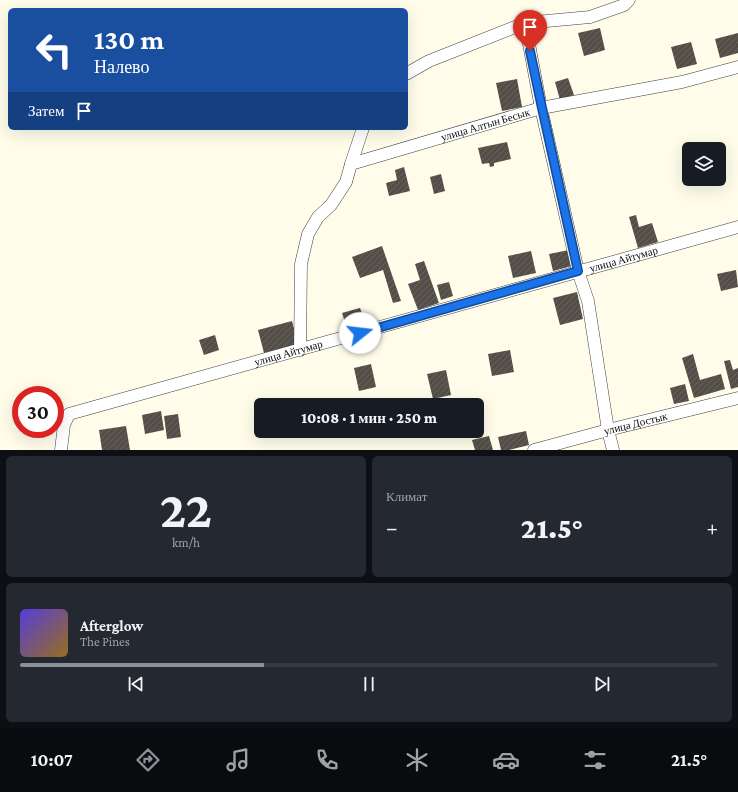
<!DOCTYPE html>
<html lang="ru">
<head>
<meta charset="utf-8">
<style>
	:root { --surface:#171b24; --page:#242831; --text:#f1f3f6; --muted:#9ea1a6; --line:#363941; --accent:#8c9099 }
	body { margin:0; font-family:"Crimson Pro",serif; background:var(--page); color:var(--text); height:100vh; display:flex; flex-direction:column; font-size:15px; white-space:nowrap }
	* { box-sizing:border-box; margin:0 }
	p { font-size:13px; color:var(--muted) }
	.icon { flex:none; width:22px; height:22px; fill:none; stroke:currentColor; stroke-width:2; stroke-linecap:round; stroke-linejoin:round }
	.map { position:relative; height:450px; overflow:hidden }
	.side { display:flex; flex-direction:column; gap:6px; padding:6px; background:#0d0f14; flex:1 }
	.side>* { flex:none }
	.hud { position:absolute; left:8px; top:8px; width:400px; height:122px; border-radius:6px; box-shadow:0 4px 16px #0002; background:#1a4fa0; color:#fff; overflow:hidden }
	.fabs { position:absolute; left:682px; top:142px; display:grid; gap:8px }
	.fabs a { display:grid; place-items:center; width:44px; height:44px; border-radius:6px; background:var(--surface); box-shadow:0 4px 16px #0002; font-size:20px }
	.speed { position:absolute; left:12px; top:386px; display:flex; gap:8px; font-size:20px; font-weight:700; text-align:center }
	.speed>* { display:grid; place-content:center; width:52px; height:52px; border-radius:50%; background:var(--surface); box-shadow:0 4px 16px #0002; line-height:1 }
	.speed .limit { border:6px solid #d22; background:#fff; color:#111 }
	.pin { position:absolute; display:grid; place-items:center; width:34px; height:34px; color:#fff; margin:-41px -17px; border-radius:50% 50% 50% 0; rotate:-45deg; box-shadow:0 0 4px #0007 }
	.pin .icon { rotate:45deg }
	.me { position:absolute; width:44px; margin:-22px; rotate:74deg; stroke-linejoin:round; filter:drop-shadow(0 0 3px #0008) }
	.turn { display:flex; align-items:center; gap:14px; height:84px; padding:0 20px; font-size:18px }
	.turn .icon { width:52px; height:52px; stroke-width:2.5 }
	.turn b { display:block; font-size:28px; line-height:34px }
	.then { display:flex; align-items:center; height:38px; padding:0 20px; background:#0003; gap:8px; font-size:15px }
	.big { font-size:30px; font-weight:800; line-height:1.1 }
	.side .widget { flex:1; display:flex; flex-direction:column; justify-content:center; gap:6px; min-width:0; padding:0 14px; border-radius:6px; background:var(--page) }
	.side .dial { align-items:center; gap:0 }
	.dial b { font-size:52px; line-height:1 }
	.song { display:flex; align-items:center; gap:12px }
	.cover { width:48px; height:48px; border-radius:6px; background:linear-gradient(135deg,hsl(250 70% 55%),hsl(40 70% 35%)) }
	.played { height:4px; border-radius:2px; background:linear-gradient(90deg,var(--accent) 35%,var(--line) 35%) }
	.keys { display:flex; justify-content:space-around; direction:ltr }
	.heat { display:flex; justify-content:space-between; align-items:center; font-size:22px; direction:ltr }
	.side .tiles { flex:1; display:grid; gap:6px; grid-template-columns:1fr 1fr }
	.widget:last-child { grid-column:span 2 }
	.trip { position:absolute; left:254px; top:398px; width:230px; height:40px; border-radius:6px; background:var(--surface); box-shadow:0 4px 16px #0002; font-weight:800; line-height:40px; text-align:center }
	.dock { display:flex; height:64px; justify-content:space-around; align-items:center; background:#090b0e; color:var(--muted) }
	.dock .icon { width:28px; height:28px }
	.dock .on { color:var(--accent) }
	.dock b { font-size:18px; color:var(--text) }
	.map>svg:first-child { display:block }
	.building { fill:url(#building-hatch) }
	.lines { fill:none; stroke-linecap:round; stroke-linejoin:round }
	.minor-casing { stroke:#3e3e3e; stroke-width:13 }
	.minor { stroke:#fff; stroke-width:12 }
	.route-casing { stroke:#114b97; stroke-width:10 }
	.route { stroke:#1a73e8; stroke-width:7 }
	.labels { text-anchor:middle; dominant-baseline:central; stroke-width:4; stroke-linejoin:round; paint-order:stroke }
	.street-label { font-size:11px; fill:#0b0b0b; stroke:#fff }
</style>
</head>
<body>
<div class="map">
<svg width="738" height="450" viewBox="0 0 738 450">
	<defs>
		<pattern id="building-hatch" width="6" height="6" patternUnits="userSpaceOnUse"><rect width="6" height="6" fill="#544e48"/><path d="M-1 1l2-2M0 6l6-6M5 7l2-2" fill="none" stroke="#68635e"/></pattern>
	</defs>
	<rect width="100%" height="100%" fill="#fffdea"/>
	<path class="building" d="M600,28l5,22 -21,6 -6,-23z
		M738,33v20l-18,5 -5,-19z
		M691,42l6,22 -20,5 -6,-22z
		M568,78l6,17 -14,5 -5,-18z
		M517,79l5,28 -20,4 -6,-28z
		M507,142l4,17 -17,4v3l-4,1 -1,-4 -7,1 -4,-16z
		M404,167l6,24 -21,5 -3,-13 11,-3 -2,-10z
		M441,174l4,17 -11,3 -4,-17z
		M636,215l3,12 13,-4 6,19 -20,6 -9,-31z
		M382,246l19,55 -8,2 -10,-33 -23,8 -8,-21z
		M569,250l3,16 -19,5 -4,-17z
		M531,251l5,22 -23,5 -5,-22z
		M424,261l15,42 -21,7 -10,-26 12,-4 -5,-16z
		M736,270l2,17 -17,4 -4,-17z
		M449,282l4,14 -12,4 -4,-15z
		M577,292l6,27 -23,6 -7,-27z
		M360,308l5,14 -18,6 -5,-15z
		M292,321l6,23 -34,9 -6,-23z
		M215,335l4,15 -15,5 -5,-15z
		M510,350l4,22 -22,4 -4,-22z
		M693,354l7,26 21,-6 4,15 -31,9 -12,-40z
		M730,360l3,10 5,-2v19l-7,2 -7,-28z
		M371,364l5,23 -17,4 -5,-23z
		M446,370l5,25 -18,4 -6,-25z
		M685,384l4,17 -15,3 -4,-16z
		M161,411l3,19 -19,4 -3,-19z
		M178,414l3,23 -14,2 -3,-23z
		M126,426l4,24h-28l-3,-20z
		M526,431l3,14 -20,5h-8l-3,-13z
		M489,436l4,14h-18l-3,-10z"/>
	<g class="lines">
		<defs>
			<g id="minor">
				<path d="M525,23l16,85 37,163 10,30 20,129 5,20"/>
				<path d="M406,74l23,-13 96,-38 65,-6 34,-12 5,-5"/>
				<path id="s1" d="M351,164l190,-56 141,-26 56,-15"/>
				<path d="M300,350l1,-86 7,-30 10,-17 13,-12 15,-23 5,-18 12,-36"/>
				<path id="s2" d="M61,450l3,-25 5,-11 669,-187"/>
				<path id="s3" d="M534,450l74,-20 130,-32"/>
			</g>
		</defs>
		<use href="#minor" class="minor-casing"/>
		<use href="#minor" class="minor"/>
	</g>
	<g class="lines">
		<defs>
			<path id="route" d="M360,333l218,-62 -36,-163 -12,-57"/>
		</defs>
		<use href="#route" class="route-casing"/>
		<use href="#route" class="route"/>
	</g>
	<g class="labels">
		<g class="street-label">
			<text stroke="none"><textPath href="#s1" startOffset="140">улица Алтын Бесык</textPath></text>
			<text stroke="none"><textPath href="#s2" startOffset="613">улица Айтумар</textPath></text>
			<text stroke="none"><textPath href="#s2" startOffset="265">улица Айтумар</textPath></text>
			<text stroke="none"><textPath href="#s3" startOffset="105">улица Достык</textPath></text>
		</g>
	</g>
</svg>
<div class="fabs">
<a><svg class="icon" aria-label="layers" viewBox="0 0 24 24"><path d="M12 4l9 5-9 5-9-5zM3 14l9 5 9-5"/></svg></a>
</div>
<div class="speed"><div class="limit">30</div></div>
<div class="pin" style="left:530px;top:51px;background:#d93025"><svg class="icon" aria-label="arrive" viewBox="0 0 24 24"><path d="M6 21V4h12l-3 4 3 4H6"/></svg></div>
<svg class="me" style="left:360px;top:333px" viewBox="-20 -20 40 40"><circle r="19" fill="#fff"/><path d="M0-13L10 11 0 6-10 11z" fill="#1a73e8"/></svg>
<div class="trip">10:08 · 1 мин · 250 m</div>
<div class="hud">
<div class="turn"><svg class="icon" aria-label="left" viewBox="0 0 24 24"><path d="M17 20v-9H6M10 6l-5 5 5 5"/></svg><div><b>130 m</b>Налево</div></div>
<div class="then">Затем<svg class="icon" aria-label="arrive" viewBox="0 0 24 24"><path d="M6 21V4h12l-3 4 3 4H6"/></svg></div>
</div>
</div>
<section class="side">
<div class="tiles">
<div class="widget dial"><b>22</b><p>km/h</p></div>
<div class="widget"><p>Климат</p>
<div class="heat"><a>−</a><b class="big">21.5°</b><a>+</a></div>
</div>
<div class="widget">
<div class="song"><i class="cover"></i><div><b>Afterglow</b><p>The Pines</p></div></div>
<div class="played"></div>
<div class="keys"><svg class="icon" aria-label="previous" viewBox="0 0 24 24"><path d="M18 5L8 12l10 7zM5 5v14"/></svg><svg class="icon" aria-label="pause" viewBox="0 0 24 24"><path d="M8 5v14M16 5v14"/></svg><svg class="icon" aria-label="next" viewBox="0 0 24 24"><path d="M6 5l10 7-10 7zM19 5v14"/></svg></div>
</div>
</div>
</section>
<nav class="dock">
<b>10:07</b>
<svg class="icon on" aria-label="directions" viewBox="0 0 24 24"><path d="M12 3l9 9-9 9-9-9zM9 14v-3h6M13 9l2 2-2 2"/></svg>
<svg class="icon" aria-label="music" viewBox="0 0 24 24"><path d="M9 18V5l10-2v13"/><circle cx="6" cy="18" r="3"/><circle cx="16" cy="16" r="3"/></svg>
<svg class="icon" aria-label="phone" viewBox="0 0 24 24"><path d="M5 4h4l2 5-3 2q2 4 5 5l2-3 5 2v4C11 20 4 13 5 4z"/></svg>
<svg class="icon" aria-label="climate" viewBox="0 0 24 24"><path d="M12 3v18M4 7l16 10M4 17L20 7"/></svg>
<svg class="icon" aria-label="car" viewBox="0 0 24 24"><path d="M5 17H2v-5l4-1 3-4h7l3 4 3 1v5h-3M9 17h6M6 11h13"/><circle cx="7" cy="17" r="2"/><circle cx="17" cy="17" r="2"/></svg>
<svg class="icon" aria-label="filters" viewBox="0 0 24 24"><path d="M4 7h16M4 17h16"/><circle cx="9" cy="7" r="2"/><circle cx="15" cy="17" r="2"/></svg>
<b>21.5°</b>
</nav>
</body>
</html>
